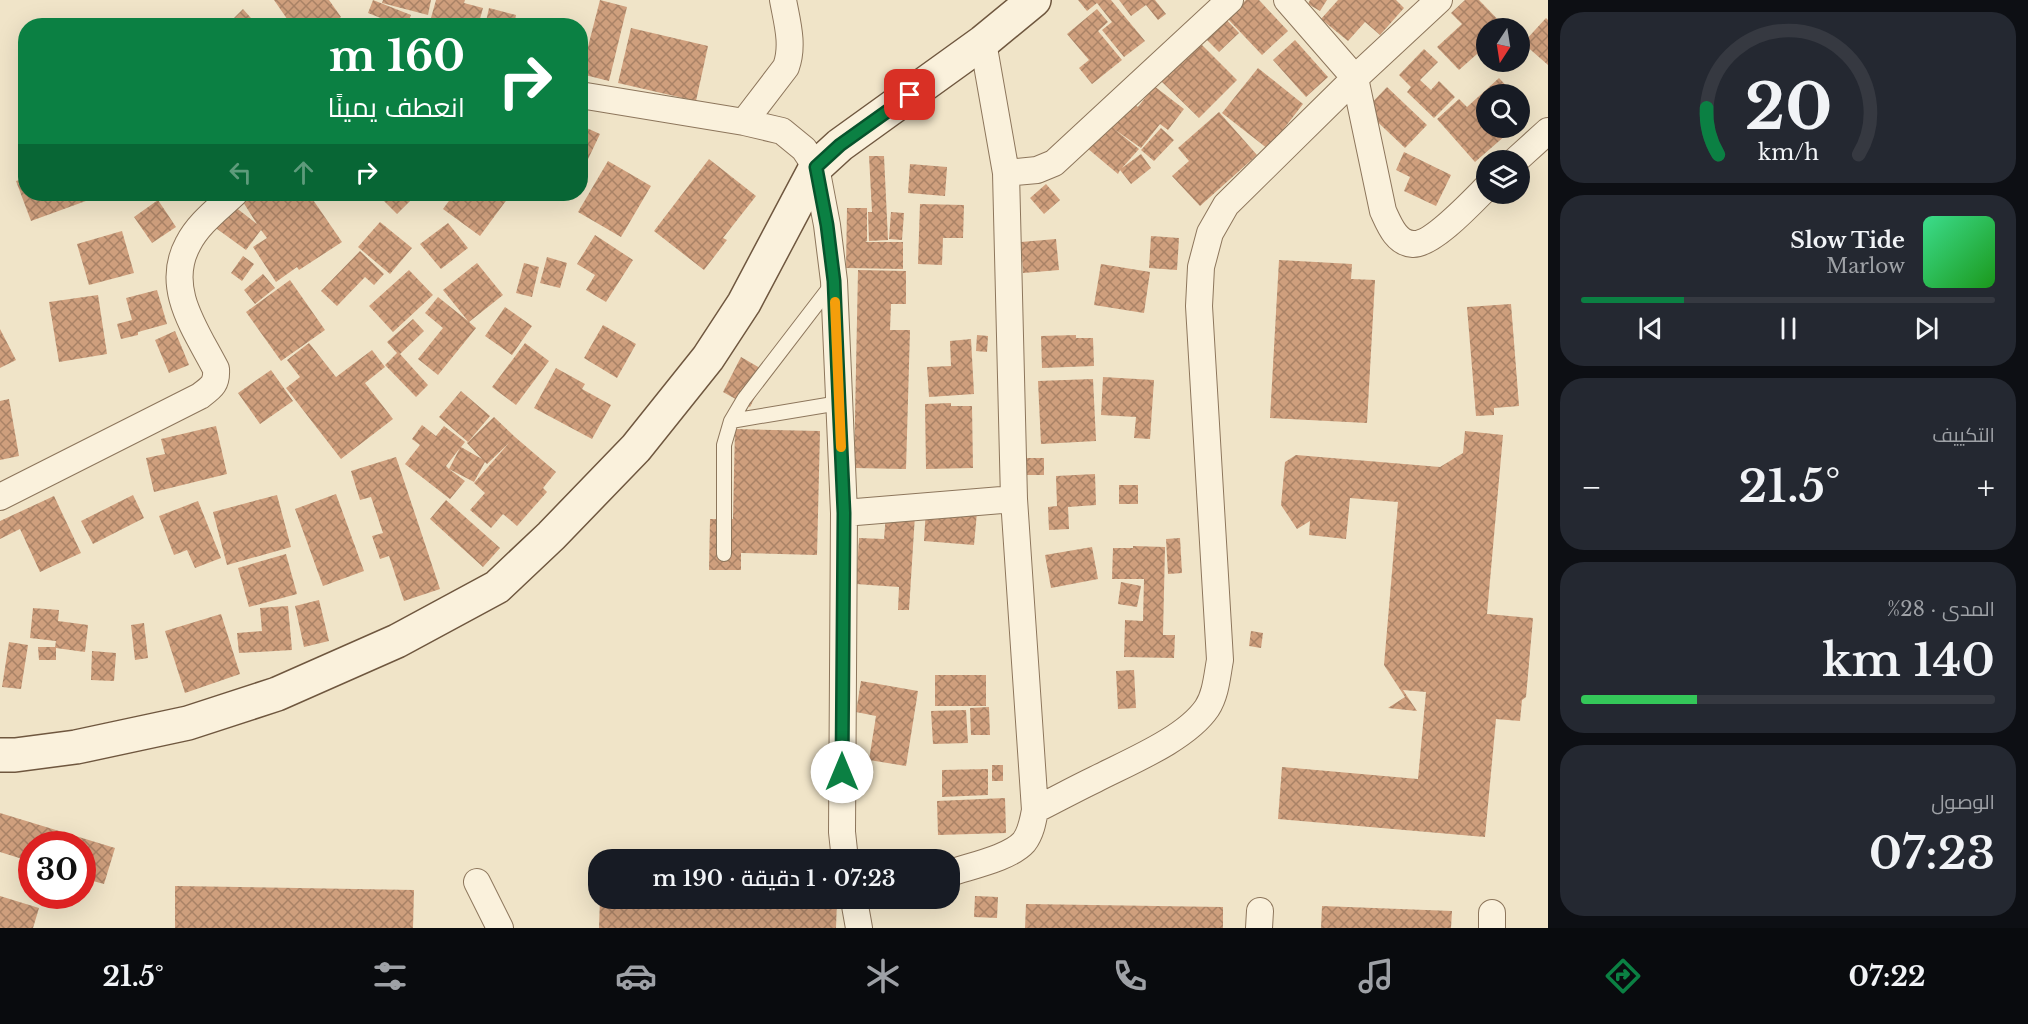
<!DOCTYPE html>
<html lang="ar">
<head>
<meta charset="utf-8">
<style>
	:root { --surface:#171b24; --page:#242831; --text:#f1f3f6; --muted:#9ea1a6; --line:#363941; --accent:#0b8043 }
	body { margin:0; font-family:"Libre Baskerville",Cairo,serif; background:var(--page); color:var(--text); direction:rtl; height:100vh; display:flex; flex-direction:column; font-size:22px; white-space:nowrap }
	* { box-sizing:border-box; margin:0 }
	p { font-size:20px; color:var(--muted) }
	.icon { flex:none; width:33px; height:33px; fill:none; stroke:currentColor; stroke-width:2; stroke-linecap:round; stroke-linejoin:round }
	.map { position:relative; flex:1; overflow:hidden; direction:ltr }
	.details { display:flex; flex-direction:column; gap:12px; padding:12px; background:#0d0f14; width:480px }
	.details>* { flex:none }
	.guide { position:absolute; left:18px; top:18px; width:570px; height:183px; border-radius:24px; box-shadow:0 6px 24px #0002; direction:rtl; background:#0b8043; color:#fff; overflow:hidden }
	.needle { width:39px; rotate:192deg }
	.buttons { position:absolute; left:1476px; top:18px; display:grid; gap:12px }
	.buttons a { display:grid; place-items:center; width:54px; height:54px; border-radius:50%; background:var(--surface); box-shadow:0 6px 24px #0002; font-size:30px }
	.speed { position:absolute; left:18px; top:831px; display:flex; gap:12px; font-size:30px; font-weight:700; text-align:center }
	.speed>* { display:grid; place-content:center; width:78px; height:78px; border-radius:50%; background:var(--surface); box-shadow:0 6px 24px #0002; line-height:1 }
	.speed .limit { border:9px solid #d22; background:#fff; color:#111 }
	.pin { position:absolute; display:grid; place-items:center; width:51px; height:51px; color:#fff; margin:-26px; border-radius:12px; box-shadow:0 3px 9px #0006 }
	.me { position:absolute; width:66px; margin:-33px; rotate:0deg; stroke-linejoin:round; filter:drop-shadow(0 0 4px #0008) }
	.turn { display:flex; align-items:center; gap:21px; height:126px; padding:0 24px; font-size:27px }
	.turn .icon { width:78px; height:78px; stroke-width:2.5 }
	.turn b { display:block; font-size:42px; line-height:51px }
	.lanes { display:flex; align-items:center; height:57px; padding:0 24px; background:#0003; justify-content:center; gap:30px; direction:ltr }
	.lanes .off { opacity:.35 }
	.big { font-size:45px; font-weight:600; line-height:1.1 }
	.details .tile { flex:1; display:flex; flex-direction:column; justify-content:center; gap:9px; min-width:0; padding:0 21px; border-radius:24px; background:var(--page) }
	.details .dial { align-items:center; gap:0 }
	.dial svg { height:156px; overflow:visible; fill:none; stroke:var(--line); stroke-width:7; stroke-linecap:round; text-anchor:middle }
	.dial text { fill:var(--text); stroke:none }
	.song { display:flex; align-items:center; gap:18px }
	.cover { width:72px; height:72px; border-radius:9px; background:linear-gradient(135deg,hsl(150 70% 55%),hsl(120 70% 35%)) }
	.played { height:6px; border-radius:3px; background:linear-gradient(90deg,var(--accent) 25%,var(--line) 25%) }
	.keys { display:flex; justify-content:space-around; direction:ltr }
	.heat { display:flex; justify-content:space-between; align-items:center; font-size:33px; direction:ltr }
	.charge { height:9px; border-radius:4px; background:linear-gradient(90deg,#34c759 28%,var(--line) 0) }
	.trip { position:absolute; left:588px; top:849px; width:372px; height:60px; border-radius:24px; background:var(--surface); box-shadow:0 6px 24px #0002; font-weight:600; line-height:60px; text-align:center; direction:rtl }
	.dock { display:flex; height:96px; justify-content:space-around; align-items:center; background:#090b0e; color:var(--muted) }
	.dock .icon { width:42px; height:42px }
	.dock .selected { color:var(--accent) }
	.dock b { font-size:27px; color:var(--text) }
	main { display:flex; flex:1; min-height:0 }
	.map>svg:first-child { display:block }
	.building { fill:url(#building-cross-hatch); fill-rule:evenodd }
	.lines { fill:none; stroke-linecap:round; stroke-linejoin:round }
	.lane-casing { stroke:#8d765c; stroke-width:16 }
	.street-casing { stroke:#8d765c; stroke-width:28 }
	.secondary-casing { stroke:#6f573f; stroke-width:36 }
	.lane { stroke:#faf1dc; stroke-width:14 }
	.street { stroke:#faf1dc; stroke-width:26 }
	.secondary { stroke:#faf1dc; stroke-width:33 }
	.route-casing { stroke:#07532c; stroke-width:15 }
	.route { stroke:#0b8043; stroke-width:10 }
	.slow { stroke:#f59e0b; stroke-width:10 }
</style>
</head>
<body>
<main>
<section class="details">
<div class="tile dial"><svg viewBox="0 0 100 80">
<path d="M14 69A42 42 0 1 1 86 69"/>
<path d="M14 69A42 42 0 0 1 8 45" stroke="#0b8043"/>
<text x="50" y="56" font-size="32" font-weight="700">20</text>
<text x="50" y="72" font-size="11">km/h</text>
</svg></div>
<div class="tile">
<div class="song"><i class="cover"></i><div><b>Slow Tide</b><p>Marlow</p></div></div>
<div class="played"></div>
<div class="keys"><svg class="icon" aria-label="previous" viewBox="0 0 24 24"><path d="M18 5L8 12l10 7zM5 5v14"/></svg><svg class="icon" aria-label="pause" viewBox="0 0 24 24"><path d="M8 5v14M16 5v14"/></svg><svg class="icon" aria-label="next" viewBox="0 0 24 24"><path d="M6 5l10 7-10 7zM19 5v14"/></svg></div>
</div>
<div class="tile"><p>التكييف</p>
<div class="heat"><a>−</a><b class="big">21.5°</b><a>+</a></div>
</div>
<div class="tile"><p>المدى · 28%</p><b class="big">140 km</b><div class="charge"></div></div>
<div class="tile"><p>الوصول</p><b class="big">07:23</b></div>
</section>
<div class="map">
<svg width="1548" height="928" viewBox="0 0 1548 928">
	<defs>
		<pattern id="building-cross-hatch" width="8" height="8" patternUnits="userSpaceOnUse" patternTransform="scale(1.5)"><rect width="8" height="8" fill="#cf9f7d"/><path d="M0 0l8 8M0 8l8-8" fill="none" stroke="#a98266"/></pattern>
	</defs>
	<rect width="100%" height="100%" fill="#f0e4c8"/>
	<path class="building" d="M274,0h55l12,17 -11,9h-38z
		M373,0l38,15 -4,11h-6l-33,-13z
		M383,0h48l-3,15 -46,-12z
		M436,0h29l-1,3 19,5 -5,18 -49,-1z
		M600,0l27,7 -18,74 -28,-7z
		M1078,0h33l34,41 -21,16 -22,-27 10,-8 -15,-19 -10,8z
		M1119,0h36l11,14 -8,6 -12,-15 -15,11z
		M1246,0h13l29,31 -26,24 -35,-37z
		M1310,0h17l-7,11 -12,-7z
		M1338,0h58l8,8 -24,27 -15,-13 -17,19 -27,-22z
		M1465,0h14l27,28h-20v34h8l-6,5 -11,-13 -18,16 -22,-23 25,-23 -11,-11z
		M489,8l27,7 -2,11h-29z
		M243,9l15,17h-32z
		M1097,9l11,13 -10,9 24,29 -30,24 -13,-16 10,-8 -22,-26z
		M1222,15l17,18 -20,19 -17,-17z
		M355,18l29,6v2h-31z
		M1546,18l2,2v45l-25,-22z
		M526,19l24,6v1h-25z
		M631,28l77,18 -12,55 -78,-18z
		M1295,40l33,37 -22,20 -33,-37z
		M1199,42l38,38 -38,38 -38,-37z
		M1424,49l14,13 -18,18 11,10 8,-9 16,16 -21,21 -27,-26 4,-5 -12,-12z
		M1258,68l45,36 -35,45 -46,-36z
		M1499,78l15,16h-28v34h28l-39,34 -38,-43 22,-20 8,8z
		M1154,86l30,23 -16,21 -8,-6 -19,24 -27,-19 25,20 -17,19 19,-14 10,14 -20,16 -11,-14 -2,4 -31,-26 44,-46 7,5z
		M1387,87l40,38 -22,23 -40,-38z
		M1520,101l10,12 -10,9z
		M1219,112l38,43 -57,51 -28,-30 17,-15 -11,-13z
		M580,125l20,9 -20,42z
		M1161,128l13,12 -20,21 -13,-11z
		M1404,152l47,23 -15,31 -32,-15 6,-14 -14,-7z
		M869,156h15l4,84 -19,1 -1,-29h4z
		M709,159l47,37 -33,42 4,2 -23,30 -50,-39z
		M608,161l43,25 -30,51 -43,-25z
		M910,164l37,3 -2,29 -37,-3z
		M26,178v16h79l-74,27 -15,-40z
		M1046,184l14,16 -16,14 -14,-16z
		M238,194h49l3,3 6,-3h13l33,48 -43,28 -2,-3 -21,15 -23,-35 14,-9 -6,-8 -15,20 -33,-24 17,-23 27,21z
		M377,194h40l-20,20z
		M454,194h57l-31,42 -37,-27z
		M158,200l18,27 -24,16 -18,-26z
		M920,204l44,1 -1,33h-20l-1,27 -24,-1z
		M847,208h20v33l-2,1h38v27l-57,-1z
		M891,212l13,1 -2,27 -13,-1z
		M380,222l32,26 -22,26 -32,-27z
		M448,223l20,25 -27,21 -21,-25z
		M122,231l12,42 -45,12 -12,-41z
		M595,235l38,25 -27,42 -20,-12 9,-15 -18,-11z
		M1151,236l28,2 -2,32 -28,-2z
		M1056,239l3,31 -36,3 -2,-31z
		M360,251l24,23 -10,11 -9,-8 -28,29 -16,-15z
		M243,256l11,8 -12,17 -11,-8z
		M547,257l20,6 -7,25 -20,-5z
		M1279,260l73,4 -1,15 24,1 -8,143 -97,-5z
		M477,263l26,32 -34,27 7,6 -38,47 -20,-16 25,-31 -18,-15 13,-16 30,24 -25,-31z
		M524,263l15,4 -7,30 -16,-4z
		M1101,264l49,8 -6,41 -50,-8z
		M409,270l24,25 -40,37 -24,-26z
		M858,270l48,1v33h-15l-1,26h20l-4,139 -52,-1z
		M263,274l12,14 -20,16 -11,-14z
		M290,280l35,50 -44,31 -35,-49z
		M157,290l10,34 -29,8v3l-17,4 -4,-15 15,-4 -6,-22z
		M98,295l9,59 -48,8 -10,-60z
		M1511,304l8,102 -25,2v7l-18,1 -9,-109z
		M505,307l27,19 -20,29 -27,-19z
		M413,319l11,12 -24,23 28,31 -12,12 -31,-32 12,-12 -10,-11z
		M603,325l33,19 -19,34 -33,-20z
		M0,329l16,31 -16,8z
		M175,331l14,34 -20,8 -14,-33z
		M977,335l11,1 -1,16 -11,-1z
		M1076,335v3h17l1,28 -52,2 -1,-32z
		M971,339l3,55 -45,3 -2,-30 24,-1 -1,-25z
		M309,343l27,34 36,-27 13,17 -20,16 28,36 -52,40 -55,-71 14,-11 -13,-17z
		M525,343l24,18 -33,44 -24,-18z
		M741,357l19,11 -11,21 8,4 -7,14 -27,-15z
		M556,368l29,16 -3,5 29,16 -19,34 -58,-31z
		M271,370l22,31 -33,23 -22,-31z
		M1103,377l51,3 -4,59 -16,-1 2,-21 -35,-2z
		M1093,379l3,62 -55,3 -3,-63z
		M461,391l29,25 -22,26 -29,-25z
		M9,399l10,57 -19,4v-59z
		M951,403v3h21l1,62 -47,1 -1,-65z
		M494,417l21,20 41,35 -13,16 4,4 -30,34 -14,-12 -12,14 -21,-18 15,-17 -11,-10 35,-40 -22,21 -2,-2 -11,20 -25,-13 16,12 -15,18 -45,-35 15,-19 -8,-6 10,-14 14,11 8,-10 21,16 -4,5 21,12 -15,-16zM460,448l-11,21 -3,-3z
		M216,426l11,48 -73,18 -8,-34 19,-4 -4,-15z
		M735,429l85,2 -3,124 -76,-2v17h-32l1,-51h23z
		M1465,431l38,4 -16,179 46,4 -7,79 -4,3 -2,21 -24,-2 -11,118 -207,-18 4,-52 136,12 8,-87 -23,-2 14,21 -29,-3 17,-11 -21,-32 14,-163 -48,-4 -4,41 -37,-4 1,-14 -13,8 -16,-24 4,-43 11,-7 144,12 23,-14z
		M396,457l44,132 -36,12 -15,-45 -9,3 -8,-23 11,-3 -12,-36 -11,3 -9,-29z
		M1025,458h19v17h-18z
		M1095,474l1,31 -28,2 1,22 -20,1 -1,-23 9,-1 -1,-30z
		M1119,485h19v19h-19z
		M336,494l28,77 -41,15 -28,-77z
		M133,495l11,23 -51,26 -12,-23z
		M277,495l14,52 -64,18 -14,-53z
		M54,496l27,57 -41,19 -20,-43 -20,10v-18z
		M446,500l54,48 -17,19 -53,-48z
		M198,501l23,57 -26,10 -8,-18 -13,5 -15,-39z
		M926,508l51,4 -3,33 -50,-4z
		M886,514l29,1 -6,95h-11l1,-23 -43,-3 3,-46 25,1z
		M1180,538l2,35 -14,1 -2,-35z
		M1133,546l32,1 -2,88h12l-1,23 -50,-1 1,-37 18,1 1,-42h-32l1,-31h20z
		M1092,547l6,32 -47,9 -6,-33z
		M286,554l11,40 -48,13 -11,-39z
		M1121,582l20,4 -4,21 -19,-3z
		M319,600l10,41 -25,6 -9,-41z
		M288,606l4,44 -53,3 -2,-20 25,-2 -2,-23z
		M33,608l26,2 -1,11 30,4 -3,27 -29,-4v12h-17l-1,-13h17l1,-6 -26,-3z
		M221,614l19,60 -55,19 -20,-62z
		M144,623l4,35 -13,2 -4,-35z
		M1251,631l12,2 -2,15 -12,-2z
		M9,642l19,3 -7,44 -19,-2z
		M92,651l24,2 -2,28 -23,-1z
		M1134,670l2,38 -18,1 -2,-38z
		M935,675h51v31h-51z
		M861,681l57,10 -12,75 -37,-6 7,-44 -20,-4z
		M989,707l1,28h-19l-1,-27z
		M966,710l2,33 -35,1 -2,-33z
		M992,765h11v16h-11z
		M988,769v26l-46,2v-27z
		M1005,798l1,35 -68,2 -1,-34z
		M0,813l115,35 -11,36 -22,-6v-34h-50v18l-32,-10z
		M175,886l239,4 -1,38h-238z
		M0,896l39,12 -6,20h-33z
		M975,896l23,1 -1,21 -23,-1z
		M600,898l237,2 -1,28h-237z
		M1026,904l197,3v21h-198z
		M1322,906l130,5 -1,17h-130z"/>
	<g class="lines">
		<defs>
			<path id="lane" d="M731,421l108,-18
				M724,554v-109l7,-24 13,-22 89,-116"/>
			<path id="street" d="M1287,0l68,78 28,133c6,13 13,32 30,33 19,1 59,-42 73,-56
				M580,95l164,27 38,9 22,18 12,18 11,58 7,56 10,232 -2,319 3,28
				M744,122l42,-55c8,-22 1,-45 -3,-67
				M1516,160l32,-29
				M1006,173l31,-3 17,-7 176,-163
				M0,497l200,-101c12,-9 17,-12 16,-27 -20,-39 -52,-81 -28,-125 10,-20 30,-35 46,-50
				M844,513l170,-14
				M1035,810c20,-10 40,-21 61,-31 33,-17 90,-40 111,-71 9,-14 10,-32 13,-48l-21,-354 2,-39 9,-34 16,-28 129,-127 84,-78
				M950,873c20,-7 60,-15 74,-31 7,-9 9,-21 11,-32l-21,-311 -8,-326 -23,-131
				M477,882l23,46
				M854,900l5,28
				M1259,928l1,-17
				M1492,928v-15"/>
			<path id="secondary" d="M0,755h15l61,-8 112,-24 89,-29 120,-53 100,-54 54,-51 85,-88 72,-90 36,-55 72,-136 24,-22 143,-103 51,-42"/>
		</defs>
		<use href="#lane" class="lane-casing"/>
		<use href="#street" class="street-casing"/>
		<use href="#secondary" class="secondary-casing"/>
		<use href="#lane" class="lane"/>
		<use href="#street" class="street"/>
		<use href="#secondary" class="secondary"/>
	</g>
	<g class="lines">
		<defs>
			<path id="route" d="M842,772l2,-259 -5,-110 -5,-122 -7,-56 -11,-58 24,-22 70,-50"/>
		</defs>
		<use href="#route" class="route-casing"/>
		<use href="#route" class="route"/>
		<path class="slow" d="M835,302l6,145"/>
	</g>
</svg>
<div class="buttons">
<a><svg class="needle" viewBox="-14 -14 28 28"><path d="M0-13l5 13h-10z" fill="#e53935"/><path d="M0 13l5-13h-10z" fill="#9ea1a6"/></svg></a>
<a><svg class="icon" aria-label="search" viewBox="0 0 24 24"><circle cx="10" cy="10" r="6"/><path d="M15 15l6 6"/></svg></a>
<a><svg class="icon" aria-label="layers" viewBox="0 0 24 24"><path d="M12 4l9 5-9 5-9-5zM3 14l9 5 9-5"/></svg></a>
</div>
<div class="speed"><div class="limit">30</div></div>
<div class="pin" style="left:910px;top:95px;background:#d93025"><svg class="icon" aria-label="arrive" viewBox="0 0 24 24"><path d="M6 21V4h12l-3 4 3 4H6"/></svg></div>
<svg class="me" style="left:842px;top:772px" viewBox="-20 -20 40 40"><circle r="19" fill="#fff"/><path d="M0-13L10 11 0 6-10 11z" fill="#0b8043"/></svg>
<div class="trip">07:23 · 1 دقيقة · 190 m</div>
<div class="guide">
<div class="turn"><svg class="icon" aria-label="right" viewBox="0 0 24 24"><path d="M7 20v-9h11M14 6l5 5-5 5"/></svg><div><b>160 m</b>انعطف يمينًا</div></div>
<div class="lanes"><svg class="icon off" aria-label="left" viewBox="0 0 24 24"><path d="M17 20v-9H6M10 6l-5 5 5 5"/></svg><svg class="icon off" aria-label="ahead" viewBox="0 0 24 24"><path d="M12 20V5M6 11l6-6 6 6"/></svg><svg class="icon" aria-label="right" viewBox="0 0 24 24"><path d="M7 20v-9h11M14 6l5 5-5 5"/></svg></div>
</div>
</div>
</main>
<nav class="dock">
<b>07:22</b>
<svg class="icon selected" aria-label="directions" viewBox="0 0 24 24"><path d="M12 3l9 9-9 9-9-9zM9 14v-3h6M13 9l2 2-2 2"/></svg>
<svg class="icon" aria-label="music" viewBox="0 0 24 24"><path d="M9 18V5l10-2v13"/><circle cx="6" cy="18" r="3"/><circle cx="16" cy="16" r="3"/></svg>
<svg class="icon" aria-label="phone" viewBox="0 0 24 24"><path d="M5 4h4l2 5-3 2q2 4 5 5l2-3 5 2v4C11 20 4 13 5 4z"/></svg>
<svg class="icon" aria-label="climate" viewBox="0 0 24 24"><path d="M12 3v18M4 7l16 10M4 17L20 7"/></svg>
<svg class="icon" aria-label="car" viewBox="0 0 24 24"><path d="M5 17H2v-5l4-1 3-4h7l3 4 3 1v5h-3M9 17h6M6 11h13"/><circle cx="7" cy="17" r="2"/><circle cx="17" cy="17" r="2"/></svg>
<svg class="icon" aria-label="filters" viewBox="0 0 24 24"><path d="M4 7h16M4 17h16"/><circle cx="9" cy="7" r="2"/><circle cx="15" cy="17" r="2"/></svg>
<b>21.5°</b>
</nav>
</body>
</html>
